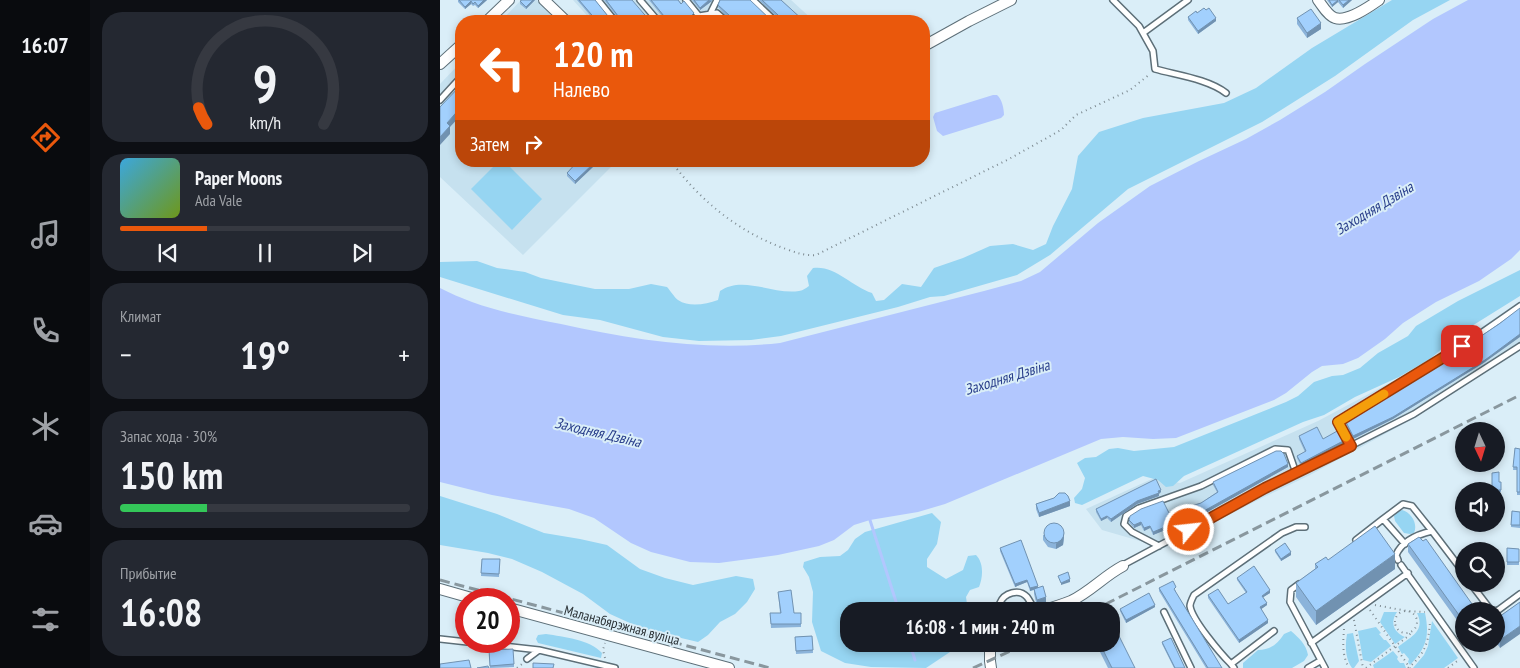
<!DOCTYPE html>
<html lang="ru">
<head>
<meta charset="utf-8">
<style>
	:root { --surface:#171b24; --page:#242831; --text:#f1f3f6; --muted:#9ea1a6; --line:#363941; --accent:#ea580c }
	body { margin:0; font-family:"PT Sans Narrow",sans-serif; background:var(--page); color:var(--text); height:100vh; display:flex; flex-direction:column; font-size:19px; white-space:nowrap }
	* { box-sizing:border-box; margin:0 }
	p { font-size:16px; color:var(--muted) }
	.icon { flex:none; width:28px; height:28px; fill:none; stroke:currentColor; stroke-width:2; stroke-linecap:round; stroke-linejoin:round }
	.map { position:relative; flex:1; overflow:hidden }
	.sheet { display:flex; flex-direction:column; gap:12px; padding:12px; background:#0d0f14; width:350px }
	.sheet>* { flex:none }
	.hud { position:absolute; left:15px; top:15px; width:475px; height:152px; border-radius:20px; box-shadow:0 2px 8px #0003; background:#ea580c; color:#fff; overflow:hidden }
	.needle { width:32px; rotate:176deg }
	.tools { position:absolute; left:1015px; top:422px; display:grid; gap:10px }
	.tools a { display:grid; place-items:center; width:50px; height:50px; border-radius:50%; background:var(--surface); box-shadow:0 2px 8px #0003; font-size:25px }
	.speed { position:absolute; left:15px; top:588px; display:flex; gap:10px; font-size:25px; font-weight:700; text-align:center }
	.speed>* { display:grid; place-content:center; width:65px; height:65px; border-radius:50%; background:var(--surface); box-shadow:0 2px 8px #0003; line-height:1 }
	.speed .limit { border:8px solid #d22; background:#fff; color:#111 }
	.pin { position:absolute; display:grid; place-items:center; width:42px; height:42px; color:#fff; margin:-21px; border-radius:10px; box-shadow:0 2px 8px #0006 }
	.me { position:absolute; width:55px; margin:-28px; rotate:62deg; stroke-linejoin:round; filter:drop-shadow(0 0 4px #0008) }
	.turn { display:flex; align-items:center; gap:18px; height:105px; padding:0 15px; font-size:22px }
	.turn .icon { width:65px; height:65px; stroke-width:2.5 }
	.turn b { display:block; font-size:35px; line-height:42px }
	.then { display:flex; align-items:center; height:48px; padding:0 15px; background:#0003; gap:10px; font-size:19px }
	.big { font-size:38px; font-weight:700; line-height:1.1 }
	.sheet .card { flex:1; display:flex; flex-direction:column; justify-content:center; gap:8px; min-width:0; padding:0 18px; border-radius:20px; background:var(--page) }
	.sheet .dial { align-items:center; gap:0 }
	.dial svg { height:130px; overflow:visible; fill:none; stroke:var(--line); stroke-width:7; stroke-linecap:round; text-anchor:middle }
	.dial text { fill:var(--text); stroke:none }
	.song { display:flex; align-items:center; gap:15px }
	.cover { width:60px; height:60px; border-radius:8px; background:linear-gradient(135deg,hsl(200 70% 55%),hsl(80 70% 35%)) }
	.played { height:5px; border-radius:2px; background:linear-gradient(90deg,var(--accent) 30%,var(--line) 30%) }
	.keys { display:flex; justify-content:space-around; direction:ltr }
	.heat { display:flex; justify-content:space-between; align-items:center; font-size:28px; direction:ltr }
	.charge { height:8px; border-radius:4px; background:linear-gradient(90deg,#34c759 30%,var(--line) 0) }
	.trip { position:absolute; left:400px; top:602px; width:280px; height:50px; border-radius:20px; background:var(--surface); box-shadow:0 2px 8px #0003; font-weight:700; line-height:50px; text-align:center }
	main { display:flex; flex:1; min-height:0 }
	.menu { display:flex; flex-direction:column; width:90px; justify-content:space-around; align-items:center; background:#090b0e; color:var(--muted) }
	.menu .icon { width:35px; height:35px }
	.menu .on { color:var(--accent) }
	.menu b { font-size:22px; color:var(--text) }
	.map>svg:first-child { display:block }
	.built { fill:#c6e1ef }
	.green { fill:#96d5f2 }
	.water { fill:#b2c7fe }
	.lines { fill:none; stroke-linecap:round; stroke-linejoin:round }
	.stream { stroke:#b2c7fe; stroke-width:3 }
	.service-casing { stroke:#5d6f78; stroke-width:8 }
	.minor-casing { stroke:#5d6f78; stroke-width:12 }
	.path { stroke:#7f8c93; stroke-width:2; stroke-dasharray:1 4; stroke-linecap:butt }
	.service { stroke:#fff; stroke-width:5 }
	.minor { stroke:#fff; stroke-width:10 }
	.rail { stroke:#89979e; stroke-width:3; stroke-dasharray:10 5; stroke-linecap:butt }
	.wall { fill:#8bb3da }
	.shaded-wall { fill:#7192b1 }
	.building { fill:#a2d0fd; stroke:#7192b1 }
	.route-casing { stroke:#983908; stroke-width:12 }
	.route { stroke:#ea580c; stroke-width:9 }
	.slow { stroke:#f59e0b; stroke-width:9 }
	.labels { text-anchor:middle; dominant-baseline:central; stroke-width:4; stroke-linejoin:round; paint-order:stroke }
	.street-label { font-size:14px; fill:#2a3135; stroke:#daeef8 }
	.water-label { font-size:15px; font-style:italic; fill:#283d8a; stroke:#daeef8 }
</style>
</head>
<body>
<main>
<nav class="menu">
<b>16:07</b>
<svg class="icon on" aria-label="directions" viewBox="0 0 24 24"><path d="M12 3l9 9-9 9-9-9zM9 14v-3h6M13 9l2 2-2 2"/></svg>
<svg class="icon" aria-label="music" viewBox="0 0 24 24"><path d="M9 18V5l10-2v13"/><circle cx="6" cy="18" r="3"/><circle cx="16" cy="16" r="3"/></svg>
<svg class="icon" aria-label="phone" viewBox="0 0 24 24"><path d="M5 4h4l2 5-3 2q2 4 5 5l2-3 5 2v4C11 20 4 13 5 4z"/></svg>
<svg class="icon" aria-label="climate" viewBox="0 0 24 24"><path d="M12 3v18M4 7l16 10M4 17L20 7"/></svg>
<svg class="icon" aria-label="car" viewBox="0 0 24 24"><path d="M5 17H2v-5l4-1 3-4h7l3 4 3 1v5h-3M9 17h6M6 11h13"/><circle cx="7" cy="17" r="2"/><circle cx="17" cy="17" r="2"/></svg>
<svg class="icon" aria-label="filters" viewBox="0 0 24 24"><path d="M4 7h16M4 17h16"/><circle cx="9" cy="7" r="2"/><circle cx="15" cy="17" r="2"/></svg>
</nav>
<section class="sheet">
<div class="card dial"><svg viewBox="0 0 100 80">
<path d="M14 69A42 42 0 1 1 86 69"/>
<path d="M14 69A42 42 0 0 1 9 59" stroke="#ea580c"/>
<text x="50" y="56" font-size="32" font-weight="700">9</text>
<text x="50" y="72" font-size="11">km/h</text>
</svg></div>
<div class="card">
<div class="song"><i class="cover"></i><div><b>Paper Moons</b><p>Ada Vale</p></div></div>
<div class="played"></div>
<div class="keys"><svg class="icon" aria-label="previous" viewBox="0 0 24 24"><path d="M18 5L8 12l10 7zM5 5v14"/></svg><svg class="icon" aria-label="pause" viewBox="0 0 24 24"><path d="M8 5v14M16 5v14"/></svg><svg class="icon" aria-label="next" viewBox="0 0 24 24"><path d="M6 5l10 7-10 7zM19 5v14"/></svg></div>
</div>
<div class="card"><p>Климат</p>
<div class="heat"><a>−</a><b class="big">19°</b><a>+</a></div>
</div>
<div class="card"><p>Запас хода · 30%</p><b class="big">150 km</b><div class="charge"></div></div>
<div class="card"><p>Прибытие</p><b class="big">16:08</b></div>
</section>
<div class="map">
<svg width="1080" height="668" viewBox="0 0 1080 668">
	<rect width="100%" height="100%" fill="#daeef8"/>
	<path class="built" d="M81,0h16l19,21h-55z
		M133,0h218l23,21h-222z
		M21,62v99h156l-94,94 -83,-78v-93z
		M1080,301v49l-104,67 -106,58 -48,23 -98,50 -62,-18 -16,-21 68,-31 26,5 138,-62 122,-65z"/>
	<path class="green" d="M952,0h58l-37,20 -78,56 -73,46 -134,67 -78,66 -33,20 -73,21 -14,1 -32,10 -117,29 -30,4 -52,1 -36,-4 -63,-17 -37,-5 -123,-38v-15l37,-1 20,7 28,4 16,6 54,11h34l22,-5 16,3c3,3 7,10 11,13 12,8 28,4 40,0l2,-9c23,-16 53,4 79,0 3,0 7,-3 10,-5l-2,-10 6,-8c22,-3 38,18 59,25l4,8 8,-1 18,-16 19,3 13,-19 29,-10 27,-12 23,-2 20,6 13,-6 7,-18 19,-37 6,-33 21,-24 44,-14 81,-15 32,-15 56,-40z
		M59,161h5l38,38 -30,31 -41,-41z
		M1080,270v26l-61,38 -29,25 -31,18 -44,20 -31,18 -21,7 -119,54 -11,10 -7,1 -8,-7 -15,-4 -61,29 -7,-2 -1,-5 8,-9 3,-11 -8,-15 8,-5 11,-1 13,-8 9,-1 16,3 40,-4 112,-45 12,-6 16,-14 18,-6 11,-1 17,-7 18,-15 30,-17 8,-10 42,-25z
		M0,496l57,18 47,19 36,6 27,6 33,24 25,9 28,7 43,-9 17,3 2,10 -8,13 -12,12 -15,8 -12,13 -10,7 -55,-13 -33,-15 -27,-20 -41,-22 -30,-13 -24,-6 -48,-8z
		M962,510c10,3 16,14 12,23l-4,1 -6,-1 -9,-12 -1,-5 4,-4z
		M492,513l9,9 -4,22 -10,15v8l19,12 17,-9 5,-14 8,-1c8,8 7,22 3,32l-9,3 -4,7 1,7 5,7h-123v33h113l-36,24 -55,-1 -26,-4 -24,-12 -9,-29 1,-30 -4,-15 -6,-10 1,-5 16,-5 20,-1 8,-6 7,-11 10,-7z
		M944,612h13c-7,10 -4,20 8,25l-10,7 -15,-22z
		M977,613h8c5,24 1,35 -15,52l-2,-3 1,-3 -5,-6 -2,1 -4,-7c12,-10 28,-16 19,-34z
		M992,621l26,37 -14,10h-31l11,-13 4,-9z
		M936,627l5,6 -2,1 5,6h2l5,6 -20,16 -8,-2 -5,-29z
		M851,631c8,7 15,13 17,24l-4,6 -12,7h-49v-5l15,-13c12,0 20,-6 26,-16z
		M913,633l6,28 -5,7h-2c-7,-10 -7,-23 -5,-34z
		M106,634c18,3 43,5 56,19l-1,5 -63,-15 -2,-4 2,-4z
		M953,651l5,6 -1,2 3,4h4l2,5h-32l-1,-3z"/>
	<path class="water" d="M1028,0h52v250l-9,9 -32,22 -43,21 -33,21 -18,16 -27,19 -15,6 -21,2 -10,6 -26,21 -12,7 -98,38 -23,1 -30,-2 -22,2 -156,65 -27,8 -48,8 -16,5 -20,15 -15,6 -41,9 -59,8 -29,-1 -39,-10 -20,-9 -37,-25 -25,-9 -77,-14 -52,-13v-194c10,5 21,10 32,14 28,10 59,16 89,22 72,16 145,27 219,19l204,-52 37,-10 19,-9 58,-49 52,-37 49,-25 47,-22 34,-19 45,-28 40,-28 68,-45z
		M553,95h4c5,4 7,14 7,20l-3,3 -58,18 -6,-5 -4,-14 2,-4z"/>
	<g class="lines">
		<path class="stream" d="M429,517l30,94
			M470,644l5,16"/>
		<defs>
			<path id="service" d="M158,0l17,21
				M200,0l18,21
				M246,0l13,16 18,-3 9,8
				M313,0l22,21
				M673,0l26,26 14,25 2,18c21,6 53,10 71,24
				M270,14l7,-14
				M703,33l45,-33
				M0,100l21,-23
				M911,445l-13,-23 110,-66 72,-50
				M916,540l27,-21
				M965,544l-22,-25 20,-15 9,2 20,25 32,42
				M719,546l-27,-14 -8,-8 2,-8 13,-8 62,-22 74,-37 13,1 8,23
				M958,560l-2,-5c6,-14 23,-21 36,-24
				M683,565l142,-76 149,-75 106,-68
				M961,565l73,103
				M859,584l-8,6 -1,12 35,66
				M1031,584l19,25 7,2 23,-17
				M558,611c0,-2 1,-5 2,-8 4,-10 19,-15 27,-6 3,4 6,10 8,14
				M724,612l27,56
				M0,639l99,11
				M871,643l97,-70
				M87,659l12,-9 76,18
				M791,664c-10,-10 -39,-44 -41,-58 0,-3 2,-7 4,-11l88,-62 14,-6h9
				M794,668l-3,-4 43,-33
				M868,668l12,-7"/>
			<path id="minor" d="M104,0l22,21
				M878,0c4,5 10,16 17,18 13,4 34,-11 44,-18
				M47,21l22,-21
				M484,46l45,-25 42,-21
				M0,64l21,-19
				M0,589l35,10
				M69,608l220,60
				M601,611c10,-3 20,-6 30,-10 19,-9 33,-25 52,-35
				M550,644v17l1,7"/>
		</defs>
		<use href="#service" class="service-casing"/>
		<use href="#minor" class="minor-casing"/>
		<path class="path" d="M231,161c29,40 69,72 115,88 11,4 19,7 30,6l193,-96 52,-29 15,-15 54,-25 20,-16
			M935,605l32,6 18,1
			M930,610l40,58
			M955 622a11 11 0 1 1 22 0a11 11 0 1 1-22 0Z
			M914,620l9,48
			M904,629c-1,14 -2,27 5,39
			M165,658l-2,-8 2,-7
			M77,668l5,-4
			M926,668l41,-31 4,-4
			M968,668c17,-14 21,-26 22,-48
			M1008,668l12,-9"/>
		<use href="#service" class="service"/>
		<use href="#minor" class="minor"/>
		<path class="rail" d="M0,580l330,88
			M652,611l428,-216
			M533,668l53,-24"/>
	</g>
	<path class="wall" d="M18,0h29l-9,8 -3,-3 -2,1 -2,-2 -6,5 -7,-7z
		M95,0l-9,9 -6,-5v-3z
		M137,0h18l17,21h-17z
		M164,0h28l-13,20 -1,-2z
		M209,0h29l16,16 -2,1 3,4h-29z
		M252,0h20v1l-12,9z
		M310,0l-21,19 -11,-12v-2z
		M319,0h22l23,21 -25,-1 -1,-2z
		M887,0h25l-9,8 -5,-6 -6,5z
		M757,13l19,8 -18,13 -10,-14v-3z
		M857,18l24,11 -14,9 -10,-14z
		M154,166l-19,18 -8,-8v-3z
		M1045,362l-92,57 -40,20 -8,-16v-3z
		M859,436l24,3 22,4 -44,23 -4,-8v-2l8,-4 -6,-13z
		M1075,448l5,1v46h-3v-25h-4z
		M848,467l-86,48 -49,20 -3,-7 -6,3 -3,-6 -7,3 -5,-6v-2l40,-7 32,-10 16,-11 -4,-7v-3z
		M1059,482h2v10h-2l1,15h-4v-16z
		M721,492l-2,1v3l-22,8 -26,18 -4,-4 -6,3 -5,-9v-3z
		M614,498l16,8 -31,11 -3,-8v-5z
		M1072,511l8,1v16l-9,-1z
		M603,535l21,2 -1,8 -7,4 -8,-2 -5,-7z
		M968,544l56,67v19l-56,-78z
		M560,548l38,40 8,14 -9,4 -3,-12v-4l-4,1 -3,-9 -12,5 -15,-36z
		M1067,548l12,1v16h-12z
		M835,550l16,5 -10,6 -6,-9z
		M42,559h18l-1,18 -18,-1z
		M888,560l67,9 -79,56 -20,-28v-14l19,-14v-5z
		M797,578l33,15 -7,4 4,8 -6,4 7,14 -29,20 -31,-45v-3l20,9 18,-11 -9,-13z
		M719,588l17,2 -1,1 47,77h-16l-47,-77z
		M338,592l16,21h7v14l-30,1 -1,-15h10z
		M1080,602l-20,46 -4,-6v-23z
		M715,607l-29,16 -6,-12v-2z
		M372,636l1,17 -17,1 -1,-17z
		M722,642l23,26h-11l-12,-24z
		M656,644h15l24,24h-27z
		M49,650l25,14v3l-24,1z"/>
	<path class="shaded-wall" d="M44,0h3l-9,8v-2z
		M93,0h2l-9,9v-2z
		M269,0l3,1 -12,9v-2z
		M898,0v2l-6,5v-2z
		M909,0h3l-9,8v-3z
		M31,1v3l-6,5v-2z
		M776,18v3l-18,13v-3z
		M881,23v6l-14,9v-5z
		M21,107v8l-11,12v7l-10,11v-8l7,-14z
		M154,163v3l-19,18v-3z
		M1080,334v3l-35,25 -92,57 -40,20v-3z
		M905,440v3l-44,23v-3z
		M848,464v3l-86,48 -49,20v-3z
		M721,490v2l-2,2v-1v3l-22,8 -26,18v-3l26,-18z
		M630,501v5l-31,11v-4z
		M667,516v2l-6,3v-2z
		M701,522v3l-7,3v-3z
		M710,526v2l-6,3v-3z
		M624,532v5l-1,8 -7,4v-5z
		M851,552v3l-10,6v-2z
		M955,554v15l-79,56v-14z
		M630,579v3l-9,3v-2z
		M587,580v2l-12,5v-3z
		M598,586v2l-8,3v-3z
		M830,590v3l-8,5v-2z
		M606,597v5l-9,4v-6z
		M827,603v2l-7,5v-3z
		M715,605v2l-29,16v-3z
		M828,620v3l-29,20v-3z
		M1080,626v8l-20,14v-8z"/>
	<path class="building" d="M19,0h25l-6,6 -3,-4 -2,2 -2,-3 -6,6z
		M82,0h11l-7,7 -6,-6z
		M139,0h16l17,21h-15z
		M166,0h26l18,21h-32l1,-2 -1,-3z
		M211,0h27l3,4 3,-3 10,12 -3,3 4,5h-27z
		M254,0h15l-9,8z
		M280,0h30l22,21h-43l1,-5 -12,-11z
		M322,0h19l23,21h-26l1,-2 -1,-4z
		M889,0h9l-6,5z
		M899,0h10l-6,5z
		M764,8l2,2 3,-2 7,10 -18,13 -10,-14 8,-6 1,2z
		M871,9l10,14 -14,10 -10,-15z
		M278,17l5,4h-10z
		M21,85v22l-14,16 3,3 -10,11v-30z
		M138,161h14l2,2 -19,18 -8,-8z
		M1080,308v26l-35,26 -92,57 -40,19 -8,-16 105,-63 49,-33z
		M877,427l6,12 16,-9 6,10 -44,23 -4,-7 9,-5 -7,-15z
		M1075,448l5,1v43h-3v-25h-4z
		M836,451h5l3,3 4,10 -86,48 -49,20 -3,-6 -6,2 -3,-6 -7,3 -5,-5 1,-4 11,-7 22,-8 6,12 32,-10 17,-11 -5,-10z
		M1059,472v10h2v8h-2l1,14h-4v-13h-4v-18z
		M716,479l5,11 -3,1 1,2 -22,8 -26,18 -4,-3 -6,3 -5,-10z
		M619,493h6l3,3 2,5 -31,12 -3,-9 18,-6z
		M1072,511l8,1v13h-9z
		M604 533a10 10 0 1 1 20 0a10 10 0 1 1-20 0Z
		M935,526l20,28 -79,57 -20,-28 22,-16 -3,-3 11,-7 2,3z
		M979,537l4,4 3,-2 51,72h-13v11l-56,-78z
		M581,540l17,46 -8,2 -3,-8 -12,4 -15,-36z
		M845,543l6,9 -10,7 -6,-9z
		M1067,548l12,1v13h-12z
		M42,559h18l-1,15 -18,-1z
		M814,566l16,24 -8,6 5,7 -7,4 8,13 -29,20 -31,-45 10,-6 10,15 19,-12 -10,-14z
		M628,572l2,7 -9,4 -3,-7z
		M733,581l3,6 -2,2 48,79h-14l-49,-80z
		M603,586l3,11 -9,3 -3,-11z
		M351,590l3,23h7v11h-30l-1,-11h11l-3,-21z
		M709,593l6,12 -29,15 -6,-11z
		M1080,602v24l-20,14 -4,-6v-15z
		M674,626l21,42h-23l-12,-24h11v-17z
		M372,636l1,14 -17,1 -1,-14z
		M731,638l14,30h-10l-13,-26z
		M73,649l1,15 -24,2 -1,-16z
		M29,660l2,8h-31v-4z
		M93,663l21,1 -1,4h-20z
		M48,666l1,2h-12z"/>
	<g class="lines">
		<defs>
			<path id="route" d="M749,530l76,-42 86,-42 -13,-24 124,-76"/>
		</defs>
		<use href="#route" class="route-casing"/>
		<use href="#route" class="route"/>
		<path class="slow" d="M906,437l-8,-15 46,-28"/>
	</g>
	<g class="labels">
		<g class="street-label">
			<text transform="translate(182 625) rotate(15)">Маланабярэжная вуліца</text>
		</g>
		<g class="water-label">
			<text transform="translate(934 208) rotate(-31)">Заходняя Дзвіна</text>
			<text transform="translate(567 377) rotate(-17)">Заходняя Дзвіна</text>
			<text transform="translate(158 432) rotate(13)">Заходняя Дзвіна</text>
		</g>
	</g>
</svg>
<div class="tools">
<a><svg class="needle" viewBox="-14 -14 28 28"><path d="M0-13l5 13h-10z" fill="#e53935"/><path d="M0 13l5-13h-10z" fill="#9ea1a6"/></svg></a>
<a><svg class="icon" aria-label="sound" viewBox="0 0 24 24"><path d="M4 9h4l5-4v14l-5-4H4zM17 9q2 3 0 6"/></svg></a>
<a><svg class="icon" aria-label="search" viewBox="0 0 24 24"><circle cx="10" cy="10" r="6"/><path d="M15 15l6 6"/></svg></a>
<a><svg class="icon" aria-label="layers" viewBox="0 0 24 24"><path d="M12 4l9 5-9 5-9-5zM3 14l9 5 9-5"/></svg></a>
</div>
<div class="speed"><div class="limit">20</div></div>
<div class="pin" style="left:1022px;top:346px;background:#d93025"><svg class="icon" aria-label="arrive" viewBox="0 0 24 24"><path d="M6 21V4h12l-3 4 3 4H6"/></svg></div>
<svg class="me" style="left:749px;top:530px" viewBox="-20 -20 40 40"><circle r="17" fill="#ea580c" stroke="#fff" stroke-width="3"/><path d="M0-11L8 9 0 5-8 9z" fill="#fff"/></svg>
<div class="trip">16:08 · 1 мин · 240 m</div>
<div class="hud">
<div class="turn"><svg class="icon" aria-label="left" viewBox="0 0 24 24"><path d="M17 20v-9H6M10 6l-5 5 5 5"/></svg><div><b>120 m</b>Налево</div></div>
<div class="then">Затем<svg class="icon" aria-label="right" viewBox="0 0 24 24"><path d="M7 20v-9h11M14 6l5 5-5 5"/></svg></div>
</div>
</div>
</main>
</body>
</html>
